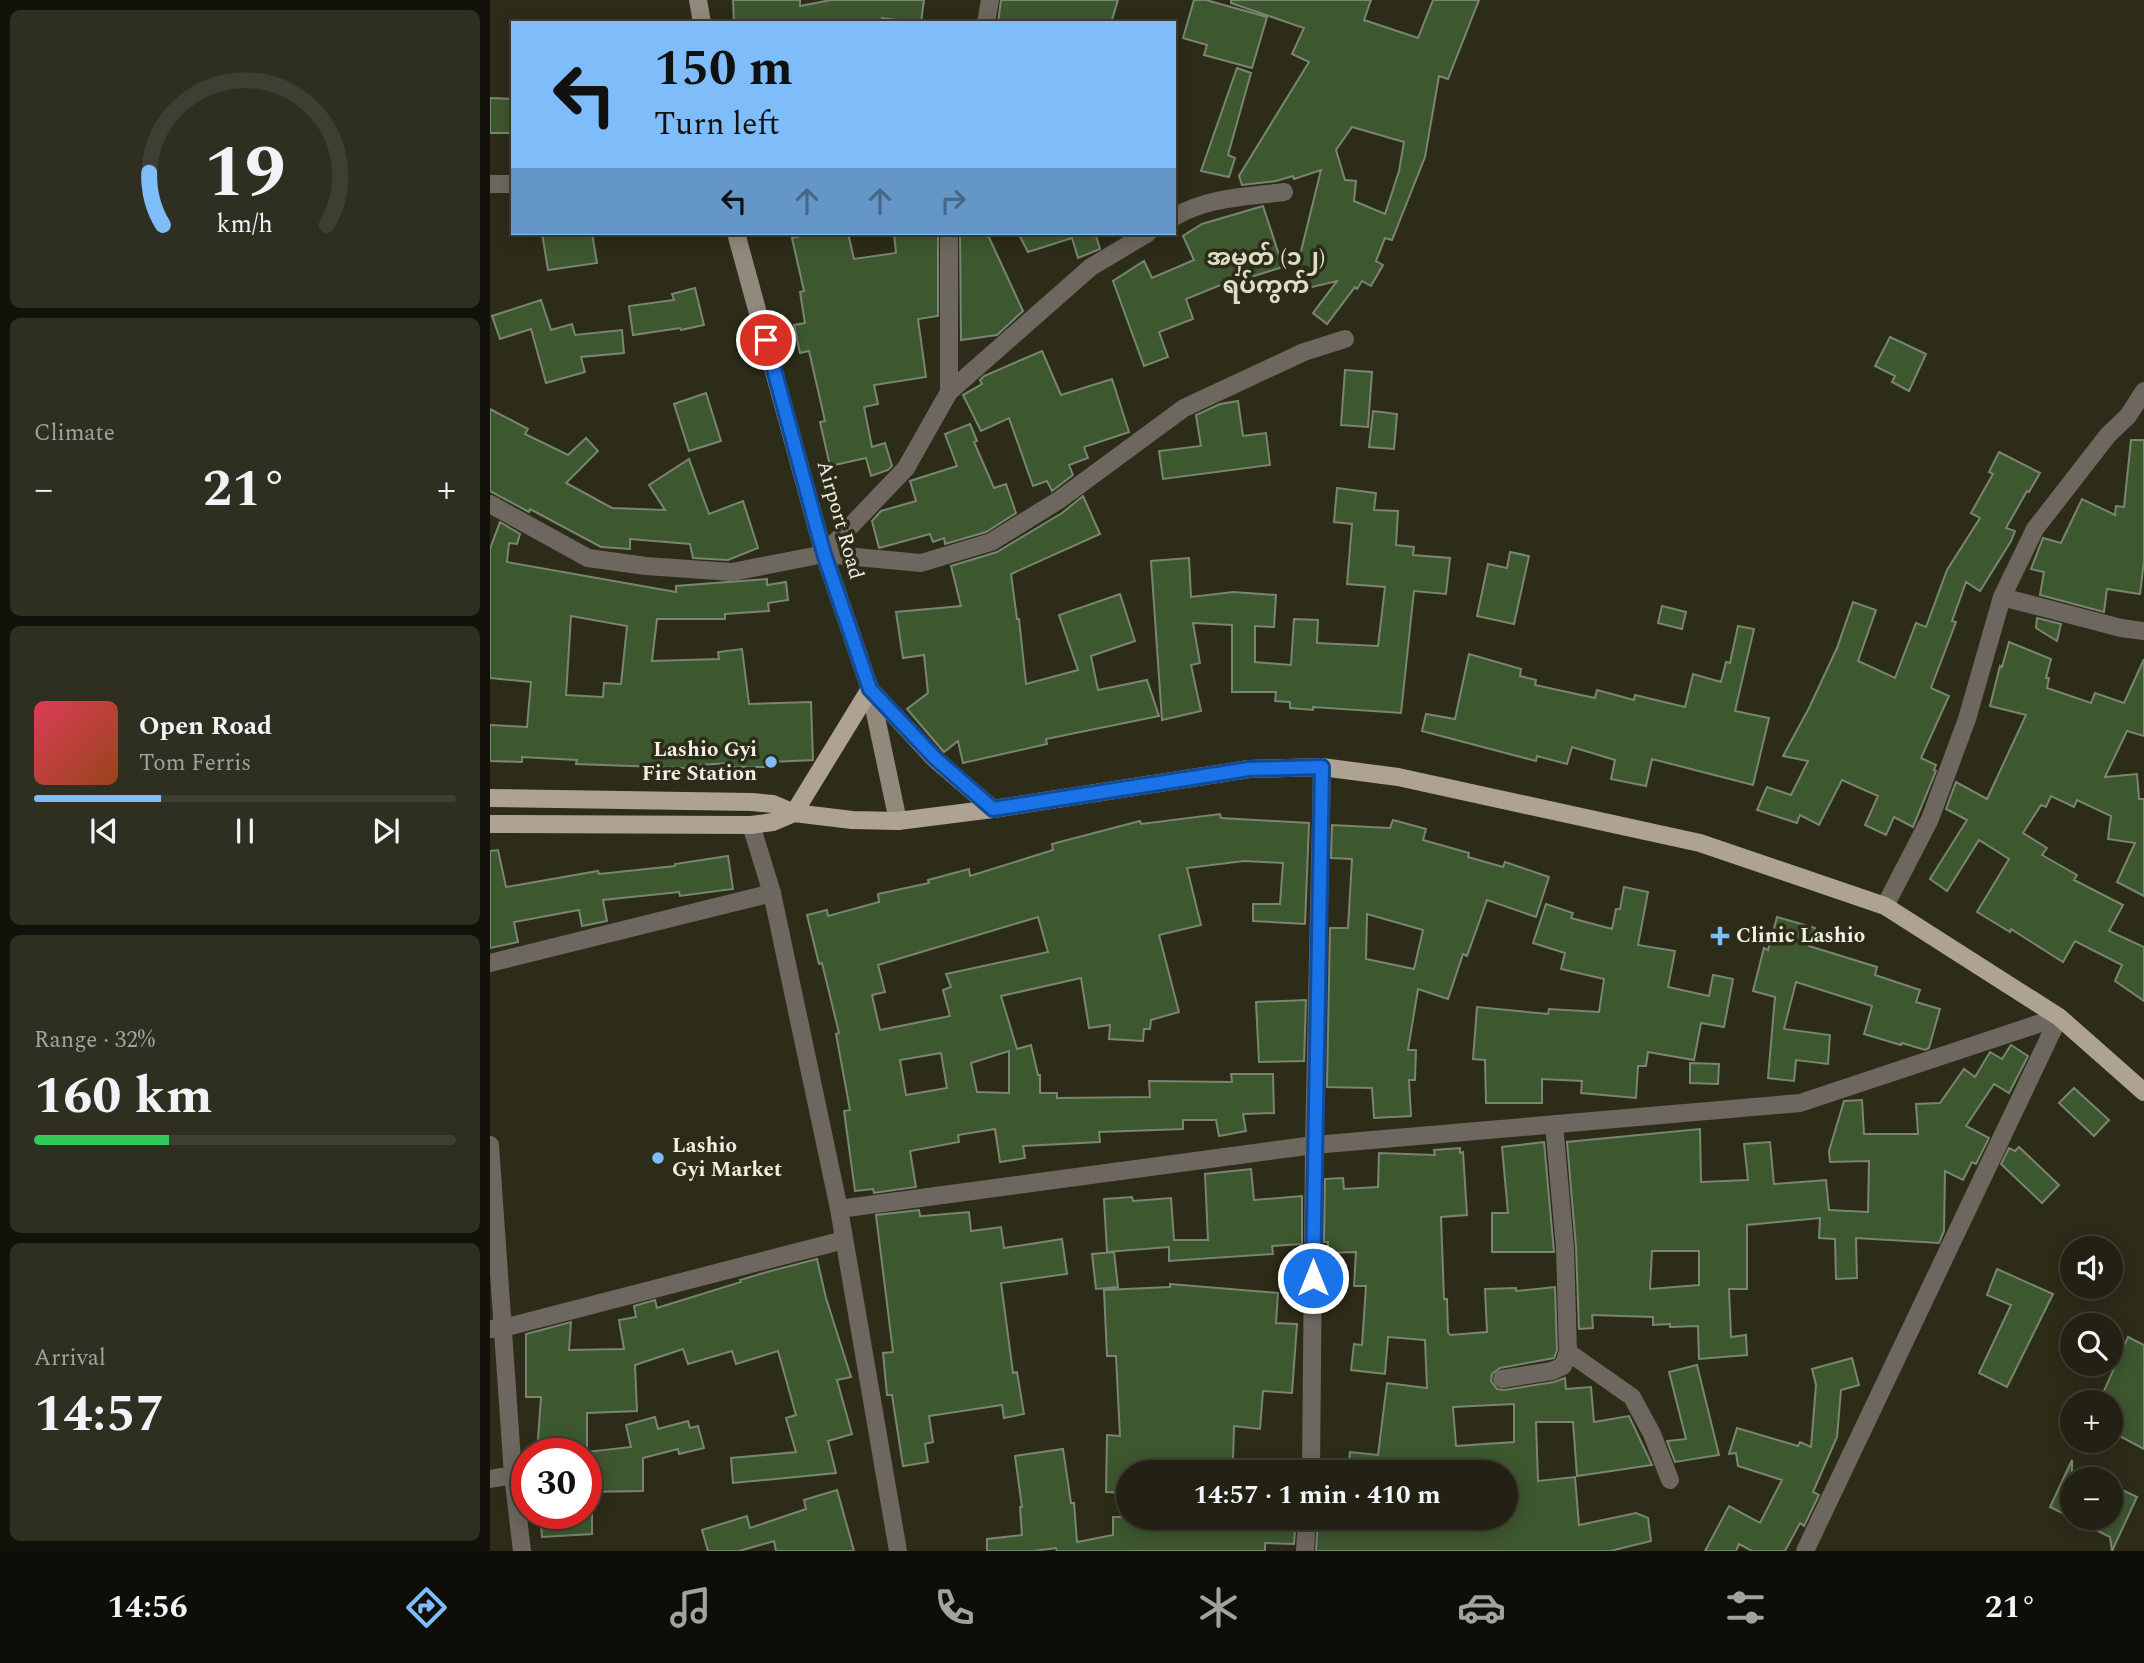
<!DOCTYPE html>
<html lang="en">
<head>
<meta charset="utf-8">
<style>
	:root { --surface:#222113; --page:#2e2e21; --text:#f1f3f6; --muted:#a2a3a0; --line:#3f3e33; --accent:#7ebdf9 }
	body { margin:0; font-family:Spectral,"Noto Sans Myanmar",serif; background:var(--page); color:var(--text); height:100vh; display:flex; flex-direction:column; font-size:26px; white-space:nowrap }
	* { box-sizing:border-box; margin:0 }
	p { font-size:23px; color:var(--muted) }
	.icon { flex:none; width:38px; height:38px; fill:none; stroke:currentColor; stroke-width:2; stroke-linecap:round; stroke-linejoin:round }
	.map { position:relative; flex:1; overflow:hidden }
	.sheet { display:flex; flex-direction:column; gap:10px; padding:10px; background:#13120a; width:490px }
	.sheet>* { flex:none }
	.top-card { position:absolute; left:21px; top:21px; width:665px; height:214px; border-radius:0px; box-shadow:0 4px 18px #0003,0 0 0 2px var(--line); background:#7ebdf9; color:#111; overflow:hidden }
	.tools { position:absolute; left:1570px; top:1236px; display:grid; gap:14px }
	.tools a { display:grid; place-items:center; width:63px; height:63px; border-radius:50%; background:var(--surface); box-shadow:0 4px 18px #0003,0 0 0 2px var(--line); font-size:35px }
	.speed { position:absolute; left:21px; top:1438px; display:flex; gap:14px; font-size:35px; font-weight:700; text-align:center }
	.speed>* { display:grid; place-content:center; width:91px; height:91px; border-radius:50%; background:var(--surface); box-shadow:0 4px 18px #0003,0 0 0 2px var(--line); line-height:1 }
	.speed .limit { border:10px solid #d22; background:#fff; color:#111 }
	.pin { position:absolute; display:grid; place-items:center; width:60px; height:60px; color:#fff; margin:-30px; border:4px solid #fff; border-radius:50%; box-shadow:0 2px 7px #0007 }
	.me { position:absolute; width:77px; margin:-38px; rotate:0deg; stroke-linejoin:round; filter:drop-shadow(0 0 5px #0008) }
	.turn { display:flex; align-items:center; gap:24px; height:147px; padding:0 28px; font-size:32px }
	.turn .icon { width:91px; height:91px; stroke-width:2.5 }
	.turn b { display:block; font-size:49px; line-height:60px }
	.lanes { display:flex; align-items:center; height:66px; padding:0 28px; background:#0003; justify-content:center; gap:35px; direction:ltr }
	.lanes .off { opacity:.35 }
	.big { font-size:52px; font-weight:700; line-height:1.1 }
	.sheet .widget { flex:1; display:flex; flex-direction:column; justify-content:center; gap:10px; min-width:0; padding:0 24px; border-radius:10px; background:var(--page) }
	.sheet .dial { align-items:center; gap:0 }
	.dial svg { height:182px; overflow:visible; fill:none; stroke:var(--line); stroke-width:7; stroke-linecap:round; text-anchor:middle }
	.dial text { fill:var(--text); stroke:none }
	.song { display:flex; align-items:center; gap:21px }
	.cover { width:84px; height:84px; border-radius:10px; background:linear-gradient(135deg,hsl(350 70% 55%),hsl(20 70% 35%)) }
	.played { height:7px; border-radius:4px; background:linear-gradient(90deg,var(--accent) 30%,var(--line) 30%) }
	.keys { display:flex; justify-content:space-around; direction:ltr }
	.heat { display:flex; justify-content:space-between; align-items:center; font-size:38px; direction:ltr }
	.charge { height:10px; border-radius:5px; background:linear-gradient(90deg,#34c759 32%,var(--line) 0) }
	.trip { position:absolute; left:626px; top:1460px; width:402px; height:70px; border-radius:35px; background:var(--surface); box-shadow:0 4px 18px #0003,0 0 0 2px var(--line); font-weight:700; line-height:70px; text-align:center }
	.tabs { display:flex; height:112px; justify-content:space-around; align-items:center; background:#0e0d08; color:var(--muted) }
	.tabs .icon { width:49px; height:49px }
	.tabs .on { color:var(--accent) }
	.tabs b { font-size:32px; color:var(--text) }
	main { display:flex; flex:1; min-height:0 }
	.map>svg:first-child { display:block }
	.building { fill:#3d572f; stroke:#798572; stroke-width:2; fill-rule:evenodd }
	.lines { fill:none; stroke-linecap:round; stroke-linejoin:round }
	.minor { stroke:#6d675f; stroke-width:18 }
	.tertiary { stroke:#6d675f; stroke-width:18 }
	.secondary { stroke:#91897c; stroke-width:18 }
	.primary { stroke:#aea392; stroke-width:18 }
	.route-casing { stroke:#114b97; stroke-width:18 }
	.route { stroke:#1a73e8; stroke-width:12 }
	.poi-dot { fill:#7ebdf9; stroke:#2d2c19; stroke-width:2.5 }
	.labels { text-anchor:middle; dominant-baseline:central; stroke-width:7; stroke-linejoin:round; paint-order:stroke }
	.street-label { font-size:21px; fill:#f0f0e4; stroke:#2d2c19 }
	.poi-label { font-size:21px; font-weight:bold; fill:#f0f0e4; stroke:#2d2c19; text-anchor:start }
	.quarter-label { font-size:24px; font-weight:bold; fill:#dedec6; stroke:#2d2c19 }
</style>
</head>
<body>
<main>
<section class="sheet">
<div class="widget dial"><svg viewBox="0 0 100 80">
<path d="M14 69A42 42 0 1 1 86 69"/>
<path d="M14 69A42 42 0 0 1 8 46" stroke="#7ebdf9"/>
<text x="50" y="56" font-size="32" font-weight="700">19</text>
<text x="50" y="72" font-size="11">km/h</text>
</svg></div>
<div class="widget"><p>Climate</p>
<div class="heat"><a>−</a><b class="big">21°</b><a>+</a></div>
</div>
<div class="widget">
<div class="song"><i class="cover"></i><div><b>Open Road</b><p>Tom Ferris</p></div></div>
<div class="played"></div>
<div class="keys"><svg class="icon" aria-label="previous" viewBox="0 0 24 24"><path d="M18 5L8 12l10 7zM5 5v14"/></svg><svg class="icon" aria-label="pause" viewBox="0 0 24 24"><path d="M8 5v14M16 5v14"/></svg><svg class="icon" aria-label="next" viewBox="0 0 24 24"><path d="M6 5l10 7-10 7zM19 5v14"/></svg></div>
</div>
<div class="widget"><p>Range · 32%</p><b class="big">160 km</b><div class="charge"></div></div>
<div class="widget"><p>Arrival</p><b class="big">14:57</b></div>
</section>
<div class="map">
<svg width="1654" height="1551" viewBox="0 0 1654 1551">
	<rect width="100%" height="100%" fill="#2d2c19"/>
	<path class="building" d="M243,0h67v6l31,-6h93l-3,23 -39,-5 -1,5h-147z
		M511,0h117l-7,23h-113z
		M704,0h12l61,17 -15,51 -48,-13 3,-10 -24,-7z
		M741,0h140l-7,20 54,18 15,-38h46l-31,79 -9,-3 -14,81 -33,83 -7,-2 -9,23 7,4 -12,21 -9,-5 -5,8 -2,-2 -28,37 -14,-11 24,-32 -46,11 30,-122 -27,9 -1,-3 -17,5 -34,4 -3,-9 70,-114 -17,-8 12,-26 -73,-25zM862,127l52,15 -5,29 -14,43 -31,-13 2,-20 -11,-1 -9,-30z
		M747,68l14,5 -23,82 7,3 -6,19 -28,-6z
		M0,98l23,1v34h-23z
		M773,206l20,61 -42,13 -1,-3 -54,22 7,20 -34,13 9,25 -24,9 -31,-85 31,-20 8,17 42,-18 -11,-24 19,-12z
		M52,233h50l5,30 -49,7z
		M325,233h33l6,26 42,-6 -2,-20h44v83l-20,3 8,58 -52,8 4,19 -14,3 8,40 13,-4 7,23 -4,4 -17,6 -5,-18 -36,8 -10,-44 5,-1 -16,-70 -9,2 -6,-28 11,-2 -5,-31 4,-1 -12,-53z
		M470,233h27l36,78 -26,24 -36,5z
		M528,233h77l5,16 -22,9 -6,-20 -44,14z
		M205,288l9,37 -23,5 -1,-2 -47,7 -4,-29 45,-6 -2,-6z
		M51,300l10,30 21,-6 3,11 47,-5 2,23 -43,4 4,15 -39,11 -15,-54 -31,10 -8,-23z
		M1400,337l36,17 -17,37 -17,-9 3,-6 -20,-10z
		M552,351l19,44 51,-16 17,53 -45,15 4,11 -19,7 4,10 -21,16 -5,-10 -14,5 -24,-68 -28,13 -18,-36 19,-11 -2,-4 4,-4z
		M855,370l27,2 -4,55 -27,-2z
		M216,393l15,48 -32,10 -15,-47z
		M748,401l5,35 23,-3 4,32 -107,14 -4,-28 42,-5 -5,-31 24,-11z
		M0,409l38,20 -3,5 43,21 18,-17 12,13 -32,32 46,25 53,2 -16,-25 40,-26 20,55 34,-13 15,47 -30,12 -35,-2 -3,-14 -60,-5v10l-29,-2 -71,-38 -1,3 -39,-21z
		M883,411l24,3 -3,35 -25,-2z
		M480,424l7,17 -3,1 20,46 12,-4 10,29 -30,19 -41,12 -1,-6 -11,4 -3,-8 -51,14 -7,-27 9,-10 35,-10 -6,-20 47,-15 -12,-32z
		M1641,440h13v121l-4,33 -33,-5 -3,23 -64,-17 4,-23 -13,-3 12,-31 18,5 21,-44 33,16 1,-9 8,1z
		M1509,452l41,21 -11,19 -2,-1 -21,37 9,3 -4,10 -31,50 -14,-9 -14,39 4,1 -25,66 18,8 -28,62 15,7 -2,5 2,1 -23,56 -19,-10 -8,18 -21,-10 13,-29 -36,-16 -23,45 -19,-10 -3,8 -40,-13 10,-23 24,8 17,-34 -25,-5 26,-48 28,-60 16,-46 23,8 -18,51 37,17 21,-55 10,4 21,-57 33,-52 -9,-5 22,-39 -4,-2z
		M847,488l39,5 -2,17 24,1 -2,34 18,2 -1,8 37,3 -4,36 -32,-3 -13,122 -88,-6v3l-23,-2v-6l-15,-1 1,-9h-44v-67l-39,-2 7,40 -9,2 10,46 -39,9 -11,-159 38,-3 2,39 42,-5 43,3 -2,32 -19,-1v36l36,3 3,-46 24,1 -1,23 61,3 7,-59 -38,-3 5,-60 -18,-2z
		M593,496l17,38 -89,40 6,45h2l7,65 52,-14 -19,-55 61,-21 15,47 -44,15 7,34 49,-10 12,36 -113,23 1,5 -84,19 -5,-22 -14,11 -37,-43 21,-16 -4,-38 -21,3 -7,-46 65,-6 -10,-40 46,-14 65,-39z
		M10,522l20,12 -3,10 -8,-1 -2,19 169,30v-6l91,-7v6l19,-3 2,18 -20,3 1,8 -44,3v5h-68l-5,42 67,-2 -1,-7 24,-3 7,55 62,-2 2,58 -41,2v5h-43v-4l-43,3v2l-110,-4 1,-4 -55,-3v5l-32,-1v-36l37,2 4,-45 -41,-4v-129zM81,616l56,10 -6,58 -17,-1 -1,14 -37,-2z
		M1020,552l19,4 -15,68 -37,-8 11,-52 19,4z
		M1172,606l24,6 -4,17 -24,-6z
		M1547,618l24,6 -4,17 -21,-13z
		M1248,626l16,3 -19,82 34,7 -16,67 -101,-26 -6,27 -35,-7 4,-19 -43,-13 -5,17 -30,-8 -1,5 -114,-30 4,-17 29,5 14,-65 52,15 -1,7 16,4 -1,5 60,13 2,-8 37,10 1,-5 50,12 8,-33 28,8 5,-20 4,1z
		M1519,642l42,17 -5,19h3l-2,10 44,15 4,-10 29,10 20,-44v77l-17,-5 -22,46 32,-3 2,25h5v97l-27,-14 18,-39 -27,-4 3,-23 -34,-16 -3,7 -23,-11 -5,11 -5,-2 -18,28 24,15 -5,7 35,20 -3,5 49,25 -14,26 35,16v54l-29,-20 7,-16 -47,-24 -12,21 -52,-33 -1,3 -33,-20 32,-53 -30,-19 -32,51 -17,-12 37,-59 -21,-11 10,-27 31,17 39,-84 -36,-9 10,-40 2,1z
		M730,814l1,4 88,5 -4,101 -52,-3v-17h27l3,-41 -39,-2 -57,7 14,57 -42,10 20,77 -28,8 -1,9h-6l-1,12 -34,-2 1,-14 -21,3 -8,-50 -80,18 16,53 14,-4 7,30h2v18h17v5l93,-1 -1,-16 83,1 -1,-8h42l1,39 -31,1 3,17 -27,5 -3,-16h-33v9l-84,3 1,10 -77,4 2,12 -25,4 -5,-33 -37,6 1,7 -49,9 6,36 -42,6 -1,-4 -18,2 -11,-80 6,-1 -14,-76 3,-1 -17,-70 -3,1 -12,-49 20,-5 1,6 51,-14 -1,-8 51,-11 -1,-3 41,-11 1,7 83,-26 -1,-6 88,-23 1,3zM548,917l10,35 -102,22 5,13 -8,3 7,26 -70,14 -8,-35 13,-3 -7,-27zM519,1051v42l-32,-1 -6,-29zM451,1053l6,35 -41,7 -6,-35z
		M903,820l33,9 -3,11 46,13 -1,4 35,10 2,-5 44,15 -13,40 -49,-17 -20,56 -4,-2 -15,45 -30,-10 -10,61h8l-1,30h-6l2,36 -37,2 -2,-30 -45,-1 3,-159h18l4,-69 -21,-1 1,-33 58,3zM877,914l56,16 -9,39 -48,-10z
		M8,850l8,37 92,-16 1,3 76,-8v-2l53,-8 5,33 -53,7 -1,-4 -76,8 4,21 -25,5 -3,-16 -65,12 4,20 -28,6v-97z
		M1134,887l24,5 -10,53 37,6 -7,36 41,9 4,-21 20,4 -9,48 -23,-4 -7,37 -46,-8 -2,14h-8l-2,32 -55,-5 1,-12 -40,-2v24h-56l-1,-43 -12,-1 4,-52 71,7 1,-5 50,3 5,-33 -43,-10 4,-16 -32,-10 13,-39 27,9 -2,5 41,11 4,-20h4z
		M1287,917l38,11 -6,18 68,21 -2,8 45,15 -4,12 24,7 -11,39 -4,2 -23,-7 -1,2 -37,-11 8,-28 -76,-24 -12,47 46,6 -2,29 -32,-4 -2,21 -26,-3 7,-81 -22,-6 11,-43 4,2z
		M816,1000l-2,61 -45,1 -3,-60z
		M1521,1045l17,11 -19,37 -15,-9 -28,42 23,12 -13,26 -4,-2 -9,18 -18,-9 -1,60 -5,12 -83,-5 1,40 -21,1 -1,-40 -16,-1 1,-20 -73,7v64h-18l2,48 15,-2 1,20 -48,4 -1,-33 -28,1v-3l-17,1v-8l-61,-2 1,13 -14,1 -3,-82 -9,-105 133,-13 1,53 47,-2 -4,-36 26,-2 4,42 52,-4 3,30 39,2 1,-51 -39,1 -1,-11 15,-50 18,-1 2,34h54l-2,-30 24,-1 24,-34 11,8 15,-25 12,7zM1162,1251h47v34l-49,4z
		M1200,1063l29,1 -1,20 -28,-1z
		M1584,1088l35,32 -15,16 -35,-33z
		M1054,1142l10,110h-62v-39h16l-6,-66z
		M1529,1147l40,38 -17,18 -41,-39 8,-16 6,3z
		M970,1148v5l3,-1 4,63 -26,2 3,82h3l1,33 2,3 37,-3 -2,-43 31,-1v3l39,-4 2,63 -3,8 -54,10 -8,6 -1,7 6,8 7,1 50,-8 11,-4 1,11 25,-2 3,35 35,-6 23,49 -75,11 -4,-54h-37l2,59 37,-4 4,48 57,-12 12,5 3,23 -41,10h-294l2,-34h189v-45h-104l-26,-3 -1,3h-28l2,-20 28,3 9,-72 40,5 -2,-48 -37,-3 -3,37 -34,-4 3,-26 8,1 4,-59h-12l2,-34 -28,1v-11h-4l1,-63 18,-1 1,11 34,-2 1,-34 56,2 -1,-5zM1024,1404v38l-58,4 -3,-39z
		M761,1169l3,31 48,-4v48l-30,2 1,8 -104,7v-14l-62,5 -3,-53 28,-2 1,4 38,-3 3,42h34l-3,-66z
		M429,1210l1,6h3l46,-4 2,19 30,-4 3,21 58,-9 5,35 -66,9 12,90 4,-1 7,42 -20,4 -2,-13 -73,11 4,26 -8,2 3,18 -25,4 -11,-71h-5l-4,-42 10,-1 -17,-137z
		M624,1252l4,35 -22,2 -4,-35z
		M327,1259l9,39 25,79 -14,3 15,54 -24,7 8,32 -103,10 -2,-25 65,-6 -10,-34 10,-3 -18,-64 -42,13 -4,-13 -44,13 -5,-15 -48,16 2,46 -50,2v39l44,-5 -5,-22 29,-8 3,12 30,-8 2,7 8,-2 6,22 -25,6 -1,-5 -35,9v33l-57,1v-38l-49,-1 4,-56h-15v-63l45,-12 -2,28 55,-1 -5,-29 17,-3 -2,-11 21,-6 2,8 84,-26 -1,-2 27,-8z
		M1507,1269l56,25 -46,93 -28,-14 32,-68 -24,-10z
		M680,1284l108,9 -2,30 21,1 -5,69 -29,-2 -3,38 -26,-3 -1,34 -60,-1 -1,13h-43v21l-23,-1 1,-57 13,1 -4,-80h-9l-3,-66 66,-3z
		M1638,1337l16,8v104l-34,-18v-29h-11z
		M1362,1358l7,27 -18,5 -4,47 -24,55 6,3 -15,31 -4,-3 -15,28h-33l-13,-7 -3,7h-31l24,-45 31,17 22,-43 -44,-14 -2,-13 -7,1 8,-26 61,18 2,-4 11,5 5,-62 -4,-16z
		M1207,1365l22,90 -44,7 -8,-21 19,-2 -17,-67z
		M573,1449l8,54h3l3,39 36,-7v-18h59v4l54,3 1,-7h69l-2,27 -29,-1v8h-208l-1,-3 -22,3h-47v-12l35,-4 -2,-28h2l-7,-51z
		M1582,1460v57h38v-33l27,13 -25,54 -2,-14 -60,-30z
		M347,1490l17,61h-78l-2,-10 -35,10h-31l-6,-21 45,-14 3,12 56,-19 -2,-9z
		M50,1514h52v20l-50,3z"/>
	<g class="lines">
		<path class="minor" d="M496,23l4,-23
			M0,184h23
			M684,217c34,-20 72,-20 110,-25
			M459,392v-159
			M0,504l98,54 58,8 86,6 92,-18 82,-86 43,-76 142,-125 57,-34
			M334,554l97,9 70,-21 68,-42 125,-92 120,-56 41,-13
			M1512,597l119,31 23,3
			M1395,906l45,-87 37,-100 35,-122 33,-68 73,-94 20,-19 16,-25
			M0,963l282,-70
			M0,1145l23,330 9,76
			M349,1209l475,-64 486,-42 259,-86 -254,534
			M0,1329l13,-1 341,-88
			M1078,1352l64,45 20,37 18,46
			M1012,1379l50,-8 11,-5 5,-14 -3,-104 -11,-124
			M821,1472l3,-327 8,-378
			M0,1479l23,-4
			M815,1551l2,-34"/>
		<path class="tertiary" d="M261,825l21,68 67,316 59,342"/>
		<path class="secondary" d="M208,0l4,23
			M246,233l88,321 46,135 28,132"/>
		<path class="primary" d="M0,798l262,4 21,2 21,9 58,7 46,1 95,-12 256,-40 73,-2 76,10 302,66 185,63 174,111 85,75
			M0,824l261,1 22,-3 21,-9 76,-124 65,70 58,50"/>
	</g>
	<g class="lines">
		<defs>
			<path id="route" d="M276,340l58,214 46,135 65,69 58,51 256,-40 73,-2 -9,511"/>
		</defs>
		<use href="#route" class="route-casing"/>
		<use href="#route" class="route"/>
	</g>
	<g class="poi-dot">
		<circle cx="281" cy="762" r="7"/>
		<path d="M1226.5 925.5h7v7h7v7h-7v7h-7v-7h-7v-7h7z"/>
		<circle cx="168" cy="1158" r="7"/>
	</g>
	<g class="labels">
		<g class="street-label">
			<text transform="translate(350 520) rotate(74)">Airport Road</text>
		</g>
		<g class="poi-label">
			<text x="267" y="750" text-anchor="end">Lashio Gyi<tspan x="267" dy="24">Fire Station</tspan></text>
			<text x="1246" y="936">Clinic Lashio</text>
			<text x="182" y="1146">Lashio<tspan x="182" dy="24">Gyi Market</tspan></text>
		</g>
		<g class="quarter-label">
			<text x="776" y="258">အမှတ် (၁၂)<tspan x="776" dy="28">ရပ်ကွက်</tspan></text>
		</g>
	</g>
</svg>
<div class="tools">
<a><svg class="icon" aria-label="sound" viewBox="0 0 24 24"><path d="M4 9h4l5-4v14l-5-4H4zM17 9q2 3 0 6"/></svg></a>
<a><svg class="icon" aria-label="search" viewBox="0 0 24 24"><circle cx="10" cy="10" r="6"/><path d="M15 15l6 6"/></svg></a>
<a>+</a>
<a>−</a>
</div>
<div class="speed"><div class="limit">30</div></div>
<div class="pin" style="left:276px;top:340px;background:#d93025"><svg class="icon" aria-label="arrive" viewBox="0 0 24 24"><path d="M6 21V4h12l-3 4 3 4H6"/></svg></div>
<svg class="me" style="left:823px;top:1278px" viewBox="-20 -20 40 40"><circle r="17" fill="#1a73e8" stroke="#fff" stroke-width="3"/><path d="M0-11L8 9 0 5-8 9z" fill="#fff"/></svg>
<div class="trip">14:57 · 1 min · 410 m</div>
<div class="top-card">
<div class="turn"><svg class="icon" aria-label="left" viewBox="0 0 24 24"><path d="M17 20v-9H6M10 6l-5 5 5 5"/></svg><div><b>150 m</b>Turn left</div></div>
<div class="lanes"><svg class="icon" aria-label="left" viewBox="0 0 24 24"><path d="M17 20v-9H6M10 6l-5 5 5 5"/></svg><svg class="icon off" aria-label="ahead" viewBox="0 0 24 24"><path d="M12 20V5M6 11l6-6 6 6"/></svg><svg class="icon off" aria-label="ahead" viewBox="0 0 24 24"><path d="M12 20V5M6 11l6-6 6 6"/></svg><svg class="icon off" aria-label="right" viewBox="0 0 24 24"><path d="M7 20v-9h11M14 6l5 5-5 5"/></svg></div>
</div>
</div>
</main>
<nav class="tabs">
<b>14:56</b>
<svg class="icon on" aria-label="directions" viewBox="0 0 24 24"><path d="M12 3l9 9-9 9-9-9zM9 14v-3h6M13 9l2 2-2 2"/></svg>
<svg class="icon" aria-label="music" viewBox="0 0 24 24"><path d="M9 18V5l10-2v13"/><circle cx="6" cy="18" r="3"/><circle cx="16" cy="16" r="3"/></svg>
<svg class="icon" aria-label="phone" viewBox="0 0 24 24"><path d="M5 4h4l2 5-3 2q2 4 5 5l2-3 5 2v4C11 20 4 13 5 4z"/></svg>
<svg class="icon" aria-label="climate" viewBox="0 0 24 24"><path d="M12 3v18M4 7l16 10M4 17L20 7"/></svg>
<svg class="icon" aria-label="car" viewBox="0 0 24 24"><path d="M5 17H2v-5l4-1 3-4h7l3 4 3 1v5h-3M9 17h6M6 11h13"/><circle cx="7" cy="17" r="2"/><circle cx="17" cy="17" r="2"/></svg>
<svg class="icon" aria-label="filters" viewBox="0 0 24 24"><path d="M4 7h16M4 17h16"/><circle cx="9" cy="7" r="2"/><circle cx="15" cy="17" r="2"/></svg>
<b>21°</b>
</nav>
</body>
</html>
